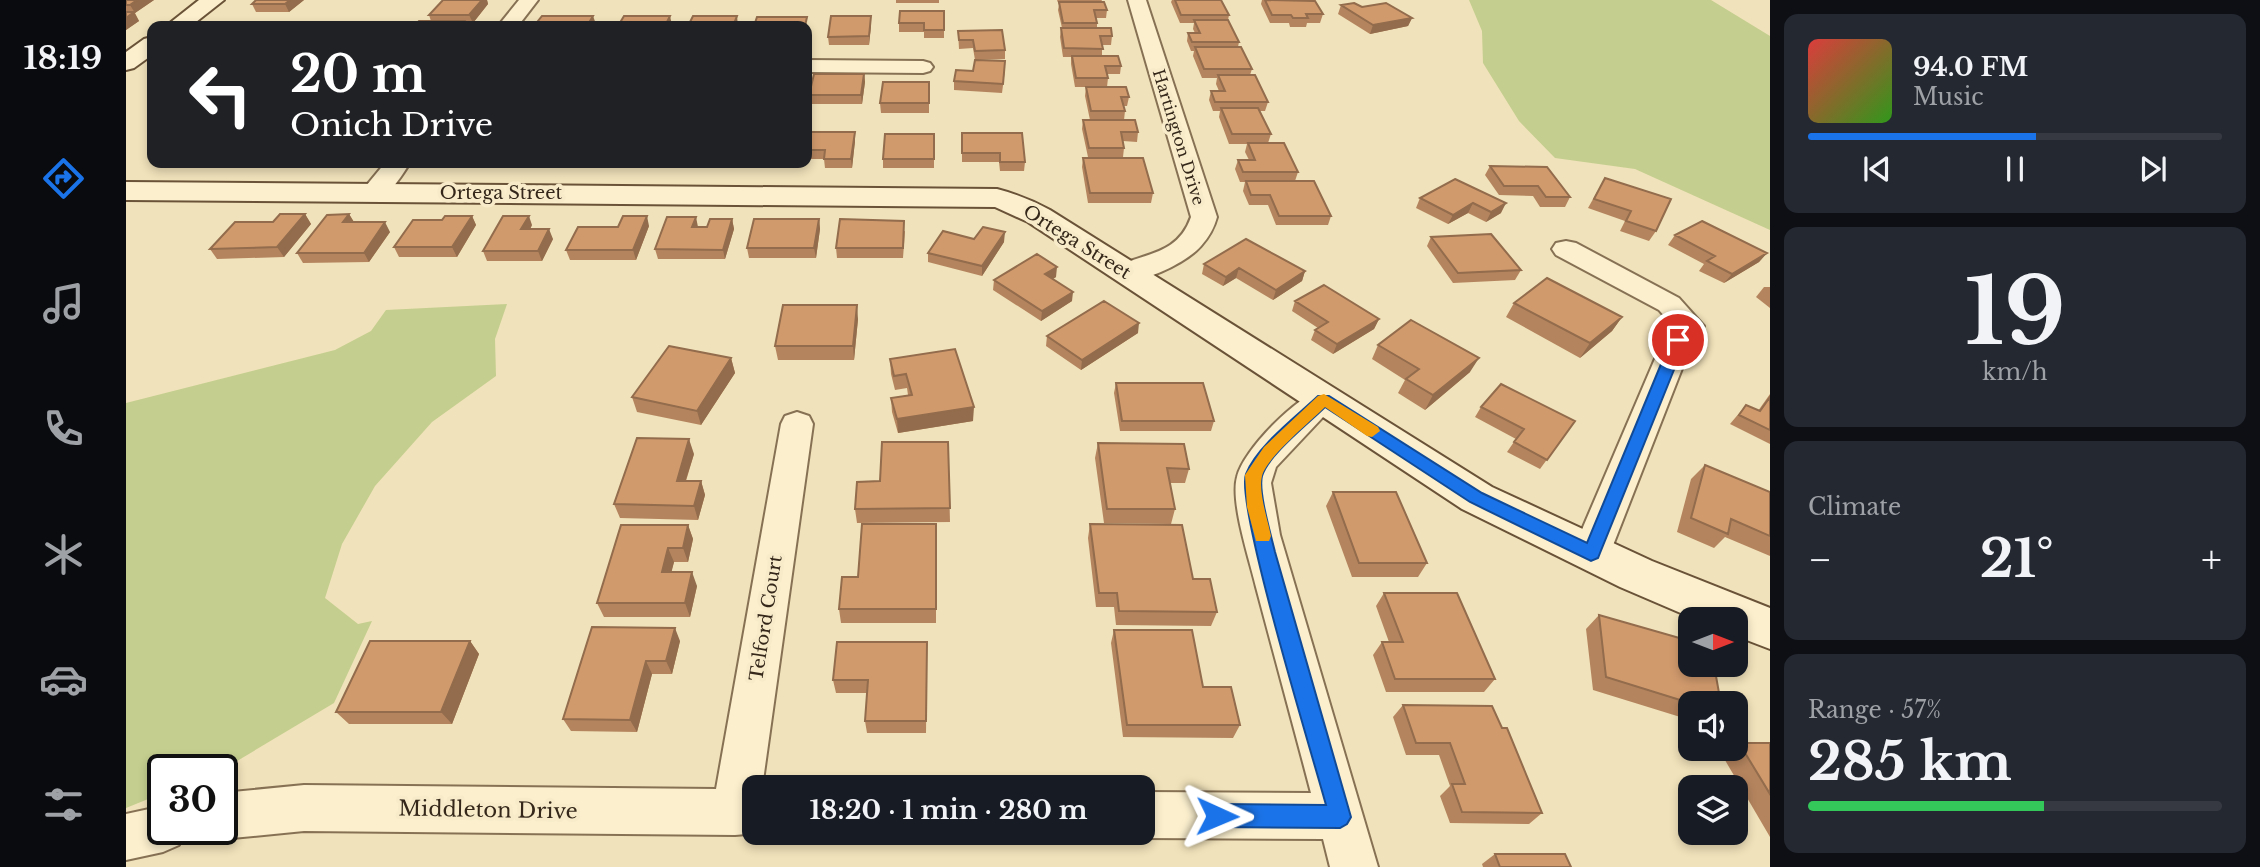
<!DOCTYPE html>
<html lang="en">
<head>
<meta charset="utf-8">
<style>
	:root { --surface:#171b24; --page:#242831; --text:#f1f3f6; --muted:#9ea1a6; --line:#363941; --accent:#1a73e8 }
	body { margin:0; font-family:"Libre Baskerville",serif; background:var(--page); color:var(--text); height:100vh; display:flex; flex-direction:column; font-size:26px; white-space:nowrap }
	* { box-sizing:border-box; margin:0 }
	p { font-size:23px; color:var(--muted) }
	.icon { flex:none; width:38px; height:38px; fill:none; stroke:currentColor; stroke-width:2; stroke-linecap:round; stroke-linejoin:round }
	.map { position:relative; flex:1; overflow:hidden }
	.side { display:flex; flex-direction:column; gap:14px; padding:14px; background:#0d0f14; width:490px }
	.side>* { flex:none }
	.guide { position:absolute; left:21px; top:21px; width:665px; height:147px; border-radius:14px; box-shadow:0 4px 10px #0003; background:#202124; color:#fff; overflow:hidden }
	.needle { width:46px; rotate:90deg }
	.buttons { position:absolute; left:1552px; top:607px; display:grid; gap:14px }
	.buttons a { display:grid; place-items:center; width:70px; height:70px; border-radius:14px; background:var(--surface); box-shadow:0 4px 10px #0003; font-size:35px }
	.speed { position:absolute; left:21px; top:754px; display:flex; gap:14px; font-size:35px; font-weight:700; text-align:center }
	.speed>* { display:grid; place-content:center; width:91px; height:91px; border-radius:50%; background:var(--surface); box-shadow:0 4px 10px #0003; line-height:1 }
	.speed .limit { border:4px solid #111; border-radius:10px; background:#fff; color:#111 }
	.pin { position:absolute; display:grid; place-items:center; width:60px; height:60px; color:#fff; margin:-30px; border:4px solid #fff; border-radius:50%; box-shadow:0 2px 7px #0007 }
	.me { position:absolute; width:77px; margin:-38px; rotate:91deg; stroke-linejoin:round; filter:drop-shadow(0 0 5px #0008) }
	.turn { display:flex; align-items:center; gap:24px; height:147px; padding:0 28px; font-size:32px }
	.turn .icon { width:91px; height:91px; stroke-width:2.5 }
	.turn b { display:block; font-size:49px; line-height:60px }
	.big { font-size:52px; font-weight:700; line-height:1.1 }
	.side .card { flex:1; display:flex; flex-direction:column; justify-content:center; gap:10px; min-width:0; padding:0 24px; border-radius:14px; background:var(--page) }
	.side .dial { align-items:center; gap:0 }
	.dial b { font-size:91px; line-height:1 }
	.song { display:flex; align-items:center; gap:21px }
	.cover { width:84px; height:84px; border-radius:10px; background:linear-gradient(135deg,hsl(0 70% 55%),hsl(110 70% 35%)) }
	.played { height:7px; border-radius:4px; background:linear-gradient(90deg,var(--accent) 55%,var(--line) 55%) }
	.keys { display:flex; justify-content:space-around; direction:ltr }
	.heat { display:flex; justify-content:space-between; align-items:center; font-size:38px; direction:ltr }
	.charge { height:10px; border-radius:5px; background:linear-gradient(90deg,#34c759 57%,var(--line) 0) }
	.trip { position:absolute; left:616px; top:775px; width:413px; height:70px; border-radius:14px; background:var(--surface); box-shadow:0 4px 10px #0003; font-weight:700; line-height:70px; text-align:center }
	main { display:flex; flex:1; min-height:0 }
	.tab-bar { display:flex; flex-direction:column; width:126px; justify-content:space-around; align-items:center; background:#090b0e; color:var(--muted) }
	.tab-bar .icon { width:49px; height:49px }
	.tab-bar .selected { color:var(--accent) }
	.tab-bar b { font-size:32px; color:var(--text) }
	.map>svg:first-child { display:block }
	.green { fill:#c4ce8e }
	.lines { fill:none; stroke-linecap:round; stroke-linejoin:round }
	.street-casing { stroke:#877154; stroke-width:4 }
	.secondary-casing { stroke:#695237; stroke-width:4 }
	.street { fill:#fbefcd; fill-rule:evenodd }
	.secondary { fill:#fbefcd; fill-rule:evenodd }
	.wall { fill:#b4845e }
	.shaded-wall { fill:#926c4c }
	.building { fill:#d19a6d; stroke:#926c4c; stroke-width:2 }
	.route { fill:#1a73e8; stroke:#114b97; stroke-width:2 }
	.slow { fill:#f59e0b }
	.labels { text-anchor:middle; dominant-baseline:central; stroke-width:7; stroke-linejoin:round; paint-order:stroke }
	.far-street-label { font-size:16px; fill:#35281a; stroke:#f7ebca }
	.street-label { font-size:18px; fill:#35281a; stroke:#f7ebca }
	.near-street-label { font-size:21px; fill:#35281a; stroke:#f7ebca }
</style>
</head>
<body>
<main>
<nav class="tab-bar">
<b>18:19</b>
<svg class="icon selected" aria-label="directions" viewBox="0 0 24 24"><path d="M12 3l9 9-9 9-9-9zM9 14v-3h6M13 9l2 2-2 2"/></svg>
<svg class="icon" aria-label="music" viewBox="0 0 24 24"><path d="M9 18V5l10-2v13"/><circle cx="6" cy="18" r="3"/><circle cx="16" cy="16" r="3"/></svg>
<svg class="icon" aria-label="phone" viewBox="0 0 24 24"><path d="M5 4h4l2 5-3 2q2 4 5 5l2-3 5 2v4C11 20 4 13 5 4z"/></svg>
<svg class="icon" aria-label="climate" viewBox="0 0 24 24"><path d="M12 3v18M4 7l16 10M4 17L20 7"/></svg>
<svg class="icon" aria-label="car" viewBox="0 0 24 24"><path d="M5 17H2v-5l4-1 3-4h7l3 4 3 1v5h-3M9 17h6M6 11h13"/><circle cx="7" cy="17" r="2"/><circle cx="17" cy="17" r="2"/></svg>
<svg class="icon" aria-label="filters" viewBox="0 0 24 24"><path d="M4 7h16M4 17h16"/><circle cx="9" cy="7" r="2"/><circle cx="15" cy="17" r="2"/></svg>
</nav>
<div class="map">
<svg width="1644" height="867" viewBox="0 0 1644 867">
	<rect width="100%" height="100%" fill="#f0e2ba"/>
	<path class="green" d="M1343,0h242l59,36v194l-135,-61 -80,-11 -36,-37 -36,-58 -1,-32z
		M381,304l-12,35 1,37 -64,46 -57,64 -33,58 -17,54 33,26 14,-3 -38,82 -112,67h-59v23l-37,15v-405l209,-53 36,-19 15,-21z"/>
	<g class="lines">
		<defs>
			<path id="street" d="M393,0h19l-20,26h-20z
				M1002,0h18l71,217c-3,11 -8,20 -16,29 -15,17 -62,40 -84,34l-4,-6c16,-24 62,-11 78,-57z
				M681,60l116,1 7,2 3,4 -3,4 -7,2 -116,-1z
				M259,163h25c-11,16 -23,40 -45,34l-4,-5z
				M1440,241l10,2 103,55 25,28 -12,17 -82,210 -6,11 -13,4 -13,-4 -6,-11 91,-213 10,-14 -14,-16 -103,-55 -4,-6 4,-6z
				M1198,388l11,3 5,8 -64,68 -5,16 9,52 98,332h-48l-7,-28 -180,-1 -12,-5h12v-41l168,1c-18,-69 -37,-138 -55,-206 -6,-26 -26,-85 -19,-110 6,-27 61,-82 87,-89z
				M671,412l12,4 4,8 -51,364h-8v45h5l-24,2 -431,-4 -82,8 -16,-7 -2,-2h18v-37l82,-8 412,4 65,-365 4,-8z
				M37,806v24h23l-7,15 -16,7 -37,8v-46z"/>
			<path id="secondary" d="M73,0h25l-33,26h-25z
				M26,37v18l-18,13 -8,2v-18l18,-13z
				M0,182l871,7c19,5 35,11 53,21l442,277 160,74 118,47v41l-34,-13v-16h-39l-77,-33 -158,-78 -434,-287 -33,-15 -869,-7z"/>
		</defs>
		<use href="#street" class="street-casing"/>
		<use href="#secondary" class="secondary-casing"/>
		<use href="#street" class="street"/>
		<use href="#secondary" class="secondary"/>
	</g>
	<path class="wall" d="M0,0h28l-19,13 4,8 -13,9z
		M130,0h48l-15,12h-33l-4,-8z
		M317,0h44l1,4 -15,19h-9l1,3h-51l17,-5 -2,-6z
		M770,0h43v3h-43z
		M931,0h45l-1,2 6,8 -1,8h-10l1,5v5l15,8 -1,9h-9v11l19,10 -1,8h-13l1,4 -1,9 22,10 -2,9h-3l1,5 -1,9 14,12 -1,10 -14,-1 1,7 -1,9h-35l-6,-28 1,-9h7l-5,-24 1,-9h-11l-4,-23v-7h-8l-3,-20 1,-9h1l-4,-18 1,-5z
		M1046,0h49l8,15 -1,5 11,22 -1,5 14,22 -2,6 18,27 -3,9h-5l11,23 -3,9 30,29 -3,9 36,35 -3,9h-52l-8,-20h-19l-6,-14 2,-9h-5l-5,-13 3,-9h11l-4,-8 2,-8h-18l-10,-27 1,-6h-7l-4,-11 2,-9h8l-3,-7 1,-6h-15l-9,-22 1,-5h-3l-4,-10 1,-8h7l-2,-4 1,-6h-14l-9,-21z
		M1136,0h21l40,14 -3,9h-13l-1,4h-16l-1,-4h-19l-9,-19z
		M1215,5l21,2 50,11 -4,8 -38,8 -32,-20z
		M818,11v27h-20v-6h-25v-9z
		M745,24l-2,21h-40l-1,-8z
		M832,31l47,19v9l-30,1 -2,-12 -14,1z
		M879,70l-3,23 -48,-3v-9l19,-10z
		M738,74l1,8 -3,22h-52l-1,-9z
		M803,82v31h-48l-1,-10z
		M681,132h48v9l-3,27h-27l-1,-9h-17z
		M836,133l63,29 -1,9h-24l-1,-9h-37z
		M808,134v34h-51v-9z
		M957,158l70,35 -2,10h-63l-6,-36z
		M116,163h27l-2,2h-24z
		M199,163h29l-2,3h-26z
		M445,163h32l-2,4h-28z
		M532,163h27l-1,4h-25z
		M586,163h57l-1,4h-55z
		M1364,166l80,31 -5,10h-25l-7,-11 -34,-1 -14,-20z
		M1479,178l51,53 -7,10 -29,-10 5,-10 -37,-13z
		M1329,179l46,34 -15,9 -18,-9 -20,11 -32,-16 4,-10z
		M179,214l6,10 -27,33 -67,2 -7,-10 63,-27z
		M223,214l5,8 36,10 -21,30 -66,1 -6,-10z
		M346,216l4,9 -19,32h-58l-5,-10 48,-27z
		M606,219l2,10 -9,30h-67l-3,-10 52,-22z
		M693,219l1,10 -4,29h-67l-2,-10z
		M406,225l-2,4 23,10 -11,22h-55l-4,-10z
		M523,226l-13,34h-66l-4,-10z
		M779,231l-2,27h-66l-1,-10z
		M1549,235l92,18 -8,9 -35,21 -25,-12 5,-7 -36,-19z
		M1305,237l90,33 -6,10 -62,3 -26,-37z
		M848,239l30,3 -22,34 -54,-14v-9z
		M1078,264l101,7 -3,10 -29,19 -37,-22 -13,8 -21,-12z
		M930,277l-3,2 19,22 -31,20 -48,-31 1,-10z
		M1638,287h6v21l-14,-11z
		M1169,301l84,18 -5,10 -41,25 -22,-14 4,-10 3,-2 -26,-17z
		M1388,303l108,14 -10,14 -32,27 -74,-41z
		M732,319l-4,41h-76l-3,-14z
		M1012,333l-57,37 -35,-24 1,-10z
		M1252,345l92,27 -45,38 -27,-17 7,-13 -33,-21z
		M605,358l4,15 -34,52 -64,-13 -5,-15z
		M764,359l83,62 -75,12 -6,-21 -1,-14 17,-3 -1,-7 -12,2 -4,-16z
		M990,383l98,38 -3,10h-91l-6,-38z
		M1644,394v50l-40,-20 16,-19 12,6z
		M1355,407l94,14 -35,48 -33,-17 9,-13 -41,-22z
		M822,442l2,80 -93,1 -2,-14 25,-28z
		M972,443l91,26 -4,14h-15l5,26 -4,15 -67,-1 -9,-65z
		M568,454l-8,27h15l4,14 -7,25 -78,-2 -6,-14z
		M1579,465l65,27v64l-45,-19 -11,11 -37,-16 14,-53z
		M1207,492l94,71 -9,14h-66l-26,-71z
		M810,524v99h-95l-2,-14z
		M964,524l103,55 24,33 -6,14 -95,-1 -2,-18h-18l-8,-69z
		M562,525l5,14 -5,23h-14l-3,10 26,14 -7,31h-86l-7,-14z
		M1258,593l111,86 -11,13h-98l-13,-37 9,-13h7l-13,-36z
		M1473,615l122,89h-31v16l-97,-30 -7,-61z
		M466,627l88,14 -8,33h-20l-15,58 -66,-1 -8,-12z
		M988,630l89,57 37,38 -7,13 -110,-1 -12,-94z
		M344,641l9,13 -27,70h-103l-13,-12z
		M801,642l-1,91h-59l-2,-12 2,-28h-31l-3,-13z
		M1277,705l99,23 40,85 -13,11 -79,-1 -10,-27 10,-10 -11,-31h-33l-13,-38z
		M1613,743h31v94l-48,-82 9,-6h5v-3z
		M1369,854l76,13h-88l-1,-3z"/>
	<path class="shaded-wall" d="M11,0h17l-19,13 -5,-8z
		M164,0h14l-15,12 -4,-8z
		M356,0h5l1,4 -15,19 -4,-8z
		M8,12l5,9 -13,9v-12z
		M467,16l3,8 -1,2h-8z
		M544,16l2,9 -1,1h-6z
		M611,16l1,10h-5z
		M745,16v8l-2,21v-9z
		M1286,18l-4,8 -38,8 3,-9z
		M738,74l1,8 -3,22 -1,-9z
		M729,132v9l-3,27 -1,-9z
		M1347,203l-5,10 -20,11 5,-9z
		M1380,203l-5,10 -15,9 5,-10z
		M179,214l6,10 -27,33 -7,-10z
		M223,214l6,10 -12,-2z
		M346,216l4,9 -19,32 -5,-10z
		M403,216l3,9 -7,14 -4,-10z
		M521,216l2,10 -13,34 -3,-10z
		M570,217l2,10h-6z
		M606,219l2,10 -9,30 -2,-9z
		M693,219l1,10 -4,29 -2,-10z
		M259,222l5,10 -21,30 -5,-9z
		M423,229l4,10 -11,22 -4,-10z
		M879,232l-1,10 -22,34v-10z
		M1641,253l-8,9 -35,21 8,-9z
		M931,267l-1,10 -12,7 1,-10z
		M1113,268l-3,10 -13,8 3,-9z
		M1179,271l-3,10 -29,19 3,-10z
		M947,292l-1,9 -31,20 1,-10z
		M731,305l1,14 -4,41 -1,-14z
		M1496,317l-10,14 -32,27 10,-15z
		M1253,319l-5,10 -41,25 4,-10z
		M1013,323l-1,10 -57,37 1,-10z
		M605,358l4,15 -34,52 -4,-14z
		M1353,358l-9,14 -45,38 8,-15z
		M848,407l-1,14 -75,12 -1,-14z
		M563,439l5,15 -13,41 -4,-14z
		M575,481l4,14 -7,25 -4,-14z
		M562,525l5,14 -5,23 -5,-14z
		M542,548l6,14 -6,24 -6,-14z
		M566,572l5,14 -7,31 -5,-14z
		M549,628l5,13 -8,33 -6,-13z
		M344,641l9,13 -27,70 -11,-12z
		M520,661l6,13 -15,58 -7,-12z"/>
	<path class="building" d="M0,0h11l-7,5h-4z
		M130,0h34l-5,4h-33z
		M317,0h39l-13,15h-40z
		M1049,0h46l8,15h-48z
		M1139,0l50,1 8,13h-17l2,4h-15l-2,-3h-19z
		M933,2h45l3,8h-13l3,13h-34z
		M1228,3l8,4 24,-4 26,15 -39,7 -32,-20z
		M774,11h44v19h-20v-7h-25z
		M0,12h8l-8,6z
		M416,16h51l-6,10h-53z
		M498,16h46l-5,10h-47z
		M567,16h44l-4,10h-45z
		M705,16h40l-2,20 -41,1z
		M631,17h50l-2,9h-51z
		M1068,20h34l11,22h-47l-4,-9h12z
		M293,21h45l-5,5h-45z
		M935,28h50l1,8h-12l3,13 -39,-1z
		M876,30l3,20 -30,1 -2,-11h-14l-1,-9z
		M1069,47h46l11,22h-48z
		M946,56h46l3,10h-16l3,12h-32z
		M849,60l30,1 -2,23 -49,-3 2,-11 17,1z
		M688,74h50l-3,21h-52z
		M1092,75h37l13,27h-53l-4,-11h14z
		M757,82h46v21h-49z
		M960,87h40l3,10h-8l4,14h-34z
		M1095,108h37l13,26h-39z
		M957,120h52l3,12h-17l3,16h-35z
		M681,132h48l-4,27h-27l1,-9h-18z
		M836,133h60l3,29h-25v-9h-38z
		M759,134h49v25h-51z
		M1122,143h36l14,29h-55l-5,-12h17z
		M957,158h60l10,35h-63z
		M1364,166l57,1 23,30h-24l-8,-11h-34z
		M1479,178l66,21 -15,32 -30,-10 5,-10 -37,-12z
		M1329,179l51,24 -15,9 -18,-9 -20,12 -33,-17z
		M1120,181h68l17,35h-52l-9,-21h-19z
		M154,214h25l-28,33 -67,2 25,-27h38z
		M223,214l-6,8h42l-21,31h-67l30,-38z
		M319,216h27l-20,31h-58l19,-27h29z
		M377,216h26l-8,13h28l-11,22h-55z
		M497,216h24l-14,34h-67l12,-23h40z
		M541,217h29l-4,10h15l3,-8h22l-9,31 -68,-1z
		M628,219h65l-5,29h-67z
		M714,219l64,2 -1,27h-67z
		M1576,221l65,32 -35,21 -25,-13 8,-5 -40,-21z
		M857,227l22,5 -23,34 -54,-13 15,-22 31,8z
		M1365,234l30,36 -63,3 -27,-36z
		M1120,239l59,32 -29,19 -37,-22 -13,9 -22,-13z
		M911,254l20,13 -12,7 28,18 -31,19 -48,-31z
		M1421,278l75,39 -32,26 -76,-40z
		M1198,285l55,34 -42,25 -22,-14 13,-8 -33,-21z
		M978,301l35,22 -57,37 -35,-24z
		M657,305h74l-4,41h-78z
		M1285,320l68,38 -46,37 -27,-16 13,-10 -41,-24z
		M543,346l62,12 -34,53 -65,-14z
		M829,349l19,58 -77,12 -6,-21 21,-3 -6,-21 -12,2 -4,-17z
		M990,383h87l11,38h-92z
		M1375,384l74,37 -28,39 -33,-18 10,-13 -43,-22z
		M1644,397v33l-31,-15 7,-10 14,6z
		M511,438l52,1 -12,42h24l-7,25 -80,-2z
		M756,442h66l2,66 -95,1 2,-27 23,-1z
		M972,443l86,1 5,25 -22,-1 8,41h-68z
		M1579,465l65,27v44l-39,-17 -3,15 -37,-16z
		M1207,492h63l31,71h-68z
		M736,524h74v85h-97l3,-32h16z
		M964,524l92,1 11,54h17l7,33 -98,-1 -2,-18h-18z
		M495,525h67l-5,23h-15l-6,24h30l-7,31h-88z
		M1258,593h73l38,86h-100l-13,-37h21z
		M1473,615l91,26v24h24l7,39h-28l-87,-27z
		M466,627l83,1 -9,33h-20l-16,59 -67,-1z
		M988,630h78l11,57h28l9,38h-113z
		M244,641h100l-29,71h-105z
		M711,642h90l-1,79h-61l3,-41h-35z
		M1277,705l89,1 10,22h5l35,85 -80,-1 -10,-28h13l-15,-41h-34z
		M1613,743h31v51z
		M1369,854h70l6,13h-71z"/>
	<path class="route" d="M1552,335l8,5 -86,213 -2,5 -7,3 -121,-59 -145,-95c-16,16 -57,48 -63,69 -4,15 9,59 13,76l76,265 -4,7 -7,4 -123,-1 -8,-4 -3,-7 3,-8 8,-4 109,1c-13,-48 -91,-301 -80,-331 11,-28 51,-58 72,-78h11l153,97 105,50 84,-203z"/>
	<path class="slow" d="M1198,394l54,33 2,4 -8,6 -5,-1 -42,-29c-15,15 -59,51 -63,69 -4,15 6,45 9,60l-2,5h-13l-9,-34 -2,-32 19,-28 54,-51z"/>
	<g class="labels">
		<g class="far-street-label">
			<text transform="translate(1053 137) rotate(73)">Hartington Drive</text>
		</g>
		<g class="street-label">
			<text x="375" y="193">Ortega Street</text>
			<text transform="translate(951 242) rotate(32)">Ortega Street</text>
			<text transform="translate(640 618) rotate(-81)">Telford Court</text>
		</g>
		<g class="near-street-label">
			<text transform="translate(362 810) rotate(1)">Middleton Drive</text>
		</g>
	</g>
</svg>
<div class="buttons">
<a><svg class="needle" viewBox="-14 -14 28 28"><path d="M0-13l5 13h-10z" fill="#e53935"/><path d="M0 13l5-13h-10z" fill="#9ea1a6"/></svg></a>
<a><svg class="icon" aria-label="sound" viewBox="0 0 24 24"><path d="M4 9h4l5-4v14l-5-4H4zM17 9q2 3 0 6"/></svg></a>
<a><svg class="icon" aria-label="layers" viewBox="0 0 24 24"><path d="M12 4l9 5-9 5-9-5zM3 14l9 5 9-5"/></svg></a>
</div>
<div class="speed"><div class="limit">30</div></div>
<div class="pin" style="left:1552px;top:340px;background:#d93025"><svg class="icon" aria-label="arrive" viewBox="0 0 24 24"><path d="M6 21V4h12l-3 4 3 4H6"/></svg></div>
<svg class="me" style="left:1091px;top:816px" viewBox="-20 -20 40 40"><path d="M0-17L14 15 0 8-14 15z" fill="#1a73e8" stroke="#fff" stroke-width="4"/></svg>
<div class="trip">18:20 · 1 min · 280 m</div>
<div class="guide">
<div class="turn"><svg class="icon" aria-label="left" viewBox="0 0 24 24"><path d="M17 20v-9H6M10 6l-5 5 5 5"/></svg><div><b>20 m</b>Onich Drive</div></div>
</div>
</div>
<section class="side">
<div class="card">
<div class="song"><i class="cover"></i><div><b>94.0 FM</b><p>Music</p></div></div>
<div class="played"></div>
<div class="keys"><svg class="icon" aria-label="previous" viewBox="0 0 24 24"><path d="M18 5L8 12l10 7zM5 5v14"/></svg><svg class="icon" aria-label="pause" viewBox="0 0 24 24"><path d="M8 5v14M16 5v14"/></svg><svg class="icon" aria-label="next" viewBox="0 0 24 24"><path d="M6 5l10 7-10 7zM19 5v14"/></svg></div>
</div>
<div class="card dial"><b>19</b><p>km/h</p></div>
<div class="card"><p>Climate</p>
<div class="heat"><a>−</a><b class="big">21°</b><a>+</a></div>
</div>
<div class="card"><p>Range · 57%</p><b class="big">285 km</b><div class="charge"></div></div>
</section>
</main>
</body>
</html>
